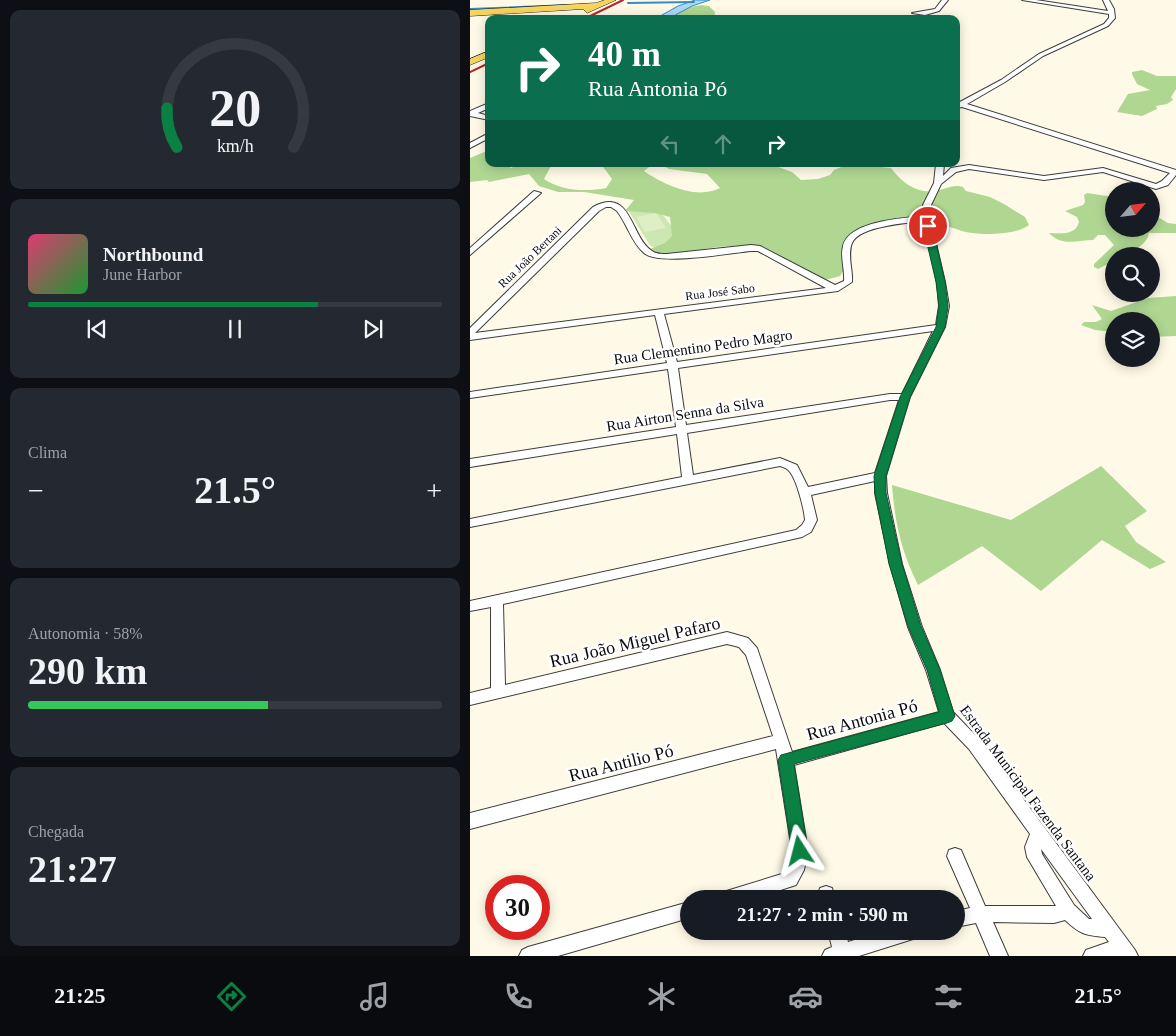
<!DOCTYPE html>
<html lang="pt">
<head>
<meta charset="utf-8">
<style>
	:root { --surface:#171b24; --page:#242831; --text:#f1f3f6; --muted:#9ea1a6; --line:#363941; --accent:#0b8043 }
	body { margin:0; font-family:"Times New Roman",serif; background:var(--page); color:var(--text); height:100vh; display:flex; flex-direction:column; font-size:19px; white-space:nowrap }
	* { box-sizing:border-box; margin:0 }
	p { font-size:16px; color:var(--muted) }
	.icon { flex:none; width:28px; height:28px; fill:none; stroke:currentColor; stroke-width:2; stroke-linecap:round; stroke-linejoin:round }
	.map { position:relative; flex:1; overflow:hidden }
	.sheet { display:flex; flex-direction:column; gap:10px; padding:10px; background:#0d0f14; width:470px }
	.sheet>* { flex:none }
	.hud { position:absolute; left:15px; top:15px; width:475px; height:152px; border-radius:10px; box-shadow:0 2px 12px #0003; background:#0b6e4f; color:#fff; overflow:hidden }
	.needle { width:32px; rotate:62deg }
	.buttons { position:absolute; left:635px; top:182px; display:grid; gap:10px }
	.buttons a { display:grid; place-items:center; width:55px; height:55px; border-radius:50%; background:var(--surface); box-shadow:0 2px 12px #0003; font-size:25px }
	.speed { position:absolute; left:15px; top:875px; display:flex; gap:10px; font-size:25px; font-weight:700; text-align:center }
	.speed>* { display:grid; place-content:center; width:65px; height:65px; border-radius:50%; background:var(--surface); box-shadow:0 2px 12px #0003; line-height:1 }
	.speed .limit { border:8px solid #d22; background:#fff; color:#111 }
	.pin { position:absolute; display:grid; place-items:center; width:42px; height:42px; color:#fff; margin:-21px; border:2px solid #fff; border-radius:50%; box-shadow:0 1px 5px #0007 }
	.me { position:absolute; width:55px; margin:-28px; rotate:351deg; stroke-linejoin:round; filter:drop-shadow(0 0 4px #0008) }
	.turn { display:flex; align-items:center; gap:18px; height:105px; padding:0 20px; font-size:22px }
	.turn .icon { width:65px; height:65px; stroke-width:2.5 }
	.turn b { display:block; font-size:35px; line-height:42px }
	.lanes { display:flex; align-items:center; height:48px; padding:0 20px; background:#0003; justify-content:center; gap:25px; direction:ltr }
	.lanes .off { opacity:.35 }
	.big { font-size:38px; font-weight:700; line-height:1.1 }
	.sheet .widget { flex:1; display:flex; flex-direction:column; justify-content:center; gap:8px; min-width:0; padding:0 18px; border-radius:10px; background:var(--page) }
	.sheet .dial { align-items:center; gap:0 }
	.dial svg { height:130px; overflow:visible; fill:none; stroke:var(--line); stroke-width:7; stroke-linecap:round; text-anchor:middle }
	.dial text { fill:var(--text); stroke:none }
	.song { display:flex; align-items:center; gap:15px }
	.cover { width:60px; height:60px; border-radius:8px; background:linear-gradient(135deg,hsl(340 70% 55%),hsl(130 70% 35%)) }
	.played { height:5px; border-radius:2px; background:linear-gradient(90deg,var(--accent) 70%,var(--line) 70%) }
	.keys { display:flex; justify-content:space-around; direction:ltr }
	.heat { display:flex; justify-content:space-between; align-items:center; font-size:28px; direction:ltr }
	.charge { height:8px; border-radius:4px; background:linear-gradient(90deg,#34c759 58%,var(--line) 0) }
	.trip { position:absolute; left:210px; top:890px; width:285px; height:50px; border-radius:25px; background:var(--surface); box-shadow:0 2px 12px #0003; font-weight:700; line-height:50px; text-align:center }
	.tabs { display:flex; height:80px; justify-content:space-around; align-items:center; background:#090b0e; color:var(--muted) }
	.tabs .icon { width:35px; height:35px }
	.tabs .selected { color:var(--accent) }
	.tabs b { font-size:22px; color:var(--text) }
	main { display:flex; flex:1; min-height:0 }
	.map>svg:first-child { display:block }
	.green { fill:#cce7b2 }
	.forest { fill:#afd792 }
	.pitch { fill:#dfeec4 }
	.water { fill:#add8f4; stroke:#368bc9 }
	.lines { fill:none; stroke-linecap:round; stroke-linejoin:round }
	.stream { stroke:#368bc9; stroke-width:2 }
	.street-casing { stroke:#3d3d3d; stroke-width:2 }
	.primary-casing { stroke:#1b1b1b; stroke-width:1 }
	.street { fill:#fff; fill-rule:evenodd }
	.primary { fill:#f6d55f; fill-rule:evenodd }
	.rail { stroke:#b52629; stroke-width:2 }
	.route { fill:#0b8043; stroke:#07532c }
	.labels { text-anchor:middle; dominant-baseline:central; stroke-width:5; stroke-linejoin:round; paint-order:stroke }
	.far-street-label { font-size:12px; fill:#0a0a0a; stroke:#fff }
	.street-label { font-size:15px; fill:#0a0a0a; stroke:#fff }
	.near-street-label { font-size:18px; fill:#0a0a0a; stroke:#fff }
</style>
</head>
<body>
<main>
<section class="sheet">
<div class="widget dial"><svg viewBox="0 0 100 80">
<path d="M14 69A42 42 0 1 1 86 69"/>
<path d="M14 69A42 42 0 0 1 8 45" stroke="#0b8043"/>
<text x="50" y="56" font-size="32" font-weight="700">20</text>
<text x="50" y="72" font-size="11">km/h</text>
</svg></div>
<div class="widget">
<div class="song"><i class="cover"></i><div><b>Northbound</b><p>June Harbor</p></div></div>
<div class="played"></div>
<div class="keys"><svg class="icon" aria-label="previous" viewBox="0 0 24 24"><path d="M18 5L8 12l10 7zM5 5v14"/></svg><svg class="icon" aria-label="pause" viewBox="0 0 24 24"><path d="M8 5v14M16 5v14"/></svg><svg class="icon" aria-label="next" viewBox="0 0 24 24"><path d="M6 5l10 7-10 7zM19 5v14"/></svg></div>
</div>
<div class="widget"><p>Clima</p>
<div class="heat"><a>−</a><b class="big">21.5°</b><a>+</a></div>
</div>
<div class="widget"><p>Autonomia · 58%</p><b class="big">290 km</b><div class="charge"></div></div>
<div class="widget"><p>Chegada</p><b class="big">21:27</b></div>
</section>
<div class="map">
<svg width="706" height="956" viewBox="0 0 706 956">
	<rect width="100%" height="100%" fill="#fffae7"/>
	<path class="green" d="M157,208l32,2 18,23 22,14 -45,1 -5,-4z"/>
	<path class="forest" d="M231,5l8,1 6,6 -1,7h-58l29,-11z
		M672,70l15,6h19v13l-5,8 2,3 -6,4 -11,2 1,3 -15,7 -25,-4 11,-18 22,-4 -13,-6 -5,-10v-2z
		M19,150v14h18l4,4 9,-4h32l-8,15c17,12 42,13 62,9l6,-9 -11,-15h52l-9,7c20,14 53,29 76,17l-13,-14 -38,-5 -9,-5h110l22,8 9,8 17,-1 12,-4 4,-5 15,-6 42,4c11,15 26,26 45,23 9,-2 18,-7 27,-4l3,4 24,6 14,7 21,13 4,8c-14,11 -53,11 -70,5 -12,-4 -21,-7 -34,-5l-3,-5 -47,5 -23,12 4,3 -6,1 -3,24 -7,11 -15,4 -75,-35 -33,2 -49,8h-14l-4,-6 15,-6 7,-7 -2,-19 -15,-4 -30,-2 9,-11 -50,-8h-26l-19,-6 -10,-12 -40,8 -2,-2 -17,2v-24z
		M617,193l27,4v32h37v-16l17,10 8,1v9h-27c-1,3 -1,5 -3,7 -5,9 -23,16 -32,16v5l-16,8 -4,-2v-3l20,-19 -9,-10h-7l-5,5c-17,0 -31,7 -44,-7 12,0 26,3 30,-11l-2,-5 -12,-6 18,-6 2,-3 -1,-7z
		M706,296v40l-25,1v-16h-37v11l-19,-2 -14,-5 3,-3h12l6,-3 -10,-14 19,6 37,-13z
		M631,466l46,45 -22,15 11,16 30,20 -16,7 -48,-29 -61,51 -59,-45 -64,39c-17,-34 -23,-62 -26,-100l119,35z"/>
	<path class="pitch" d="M186,213l10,15 -21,4 -9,-15z"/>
	<path class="water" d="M225,0h15l-18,6 -24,13h-13l23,-13z"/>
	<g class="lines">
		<path class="stream" d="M158,3l66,-1
			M0,9l99,-4"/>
		<defs>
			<path id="street" d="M472,0h6l-9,11 -14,4 -13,-2 23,-4z
				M552,0h14l72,11 -5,-11h6l5,9 1,9 -7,8 -65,30 -38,26 -38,22 209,66v5l-8,10 -12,4 -53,-17 -59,8 -75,-11 -13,3 -15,12 -10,21 1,21 13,56 4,24 -4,21 -35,70 -24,79 1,17 15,71 20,63 18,43 13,42 26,27 156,211 3,6h-55l3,-6 23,-8 -4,-5c-21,-2 -25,-3 -40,-17l-11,3 -61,-1 15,34h-18l-14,-33 -20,4v-16l14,-3 -23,-52 2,-6 6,-2 6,2 24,56h71l-29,-49 -2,-10 5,-13 -61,-85 -25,-26 -150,42 14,86 -4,19 -8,15 -43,14h-35l2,-6 65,-20 4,-6 3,-16 -16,-102 -306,80v-16l303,-77 -27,-81 -7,-8 -12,-3 -257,61v-12l21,-5v-81l-21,4v-10l326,-71 6,-5 3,-5c-1,-12 -8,-39 -15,-48 -2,-3 -6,-5 -10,-6l-310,61v-8l212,-42 -5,-43 -207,33v-8l206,-32 -8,-58 -198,29v-6l197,-29 -12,-48 -185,25v-12l123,-121c39,-21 37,30 59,44 4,3 9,3 15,3l84,-9 9,1 75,39 9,-4c1,-12 -4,-24 -1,-35 6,-25 60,-28 81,-30l-1,-11 11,-22 2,-19h8l-1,12 8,-8 18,-3 75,11 59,-8 53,16 6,-3 8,-8 -208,-66 -6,1 2,-5 43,-23 38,-26 65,-30 5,-6v-4zM136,207h5l6,4c10,13 15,32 27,42 15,13 86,0 107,-2h7l68,37 -351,45 124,-122zM454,221l13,61 2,24 -3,19 -259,37 -13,-48 174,-23 14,-9c1,-12 -5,-27 0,-39 7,-17 55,-20 72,-22zM463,331l-31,63h-12l-204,31 -8,-57zM420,400h9l-24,73 -67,14 -11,-22 -17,-7 -87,17 -6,-42zM405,481v12l15,71 18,63 18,43 13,42 -147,40 -35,-104 -9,-10 -21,-6 -222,53 -2,-81 299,-67 9,-5 6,-12 -6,-25zM571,849l51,70h-3l-15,-14 -32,-51z
				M19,103v5l-11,5 11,3v4l-19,-4v-5z
				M19,133v5l-19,10v-5z
				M64,191l7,2 -71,62v-7z
				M356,886l6,2 3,11h-16l-1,-5 2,-6z
				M219,902v16l-131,38h-39l3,-6 6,-3z
				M358,931h17l3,11 36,-11h37l-2,6 -6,2 -54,17h-37l3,-6 7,-3z"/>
			<path id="primary" d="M135,0h11l-29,13 -4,-4 -113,7v-6l126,-7z
				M19,51v6l-19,8v-6z"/>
		</defs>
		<use href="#street" class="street-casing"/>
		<use href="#primary" class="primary-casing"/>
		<use href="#street" class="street"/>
		<use href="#primary" class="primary"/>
		<path class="rail" d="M114,19l39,-19
			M0,72l19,-9"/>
	</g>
	<path class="route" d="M458,223l4,3 13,56 3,24 -3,21 -35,70 -24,79v17l16,71 19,62 19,44 15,46 -3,5 -5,2 -153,41 14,87 -3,6 -5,2 -6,-2 -2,-6 -14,-91 3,-5 158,-43 -12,-42 -19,-44 -19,-62 -14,-71 -1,-17 26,-79 36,-70 3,-21 -3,-24 -13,-56z"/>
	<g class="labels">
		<g class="far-street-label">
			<text transform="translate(60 257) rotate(-44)">Rua João Bertani</text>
			<text transform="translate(250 292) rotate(-7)">Rua José Sabo</text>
		</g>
		<g class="street-label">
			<text transform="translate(233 347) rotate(-8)">Rua Clementino Pedro Magro</text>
			<text transform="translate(215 414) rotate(-9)">Rua Airton Senna da Silva</text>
			<text transform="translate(558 793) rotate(53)">Estrada Municipal Fazenda Santana</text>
		</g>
		<g class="near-street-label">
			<text transform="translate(165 642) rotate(-13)">Rua João Miguel Pafaro</text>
			<text transform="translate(392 720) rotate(-15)">Rua Antonia Pó</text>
			<text transform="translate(151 763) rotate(-14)">Rua Antilio Pó</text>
		</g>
	</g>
</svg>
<div class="buttons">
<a><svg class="needle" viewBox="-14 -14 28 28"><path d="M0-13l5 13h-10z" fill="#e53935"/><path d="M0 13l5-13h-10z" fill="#9ea1a6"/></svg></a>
<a><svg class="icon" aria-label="search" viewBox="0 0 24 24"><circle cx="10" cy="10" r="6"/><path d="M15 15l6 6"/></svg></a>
<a><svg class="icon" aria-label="layers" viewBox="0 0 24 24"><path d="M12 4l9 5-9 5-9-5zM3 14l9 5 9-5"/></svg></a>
</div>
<div class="speed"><div class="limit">30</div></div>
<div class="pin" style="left:458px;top:226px;background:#d93025"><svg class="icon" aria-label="arrive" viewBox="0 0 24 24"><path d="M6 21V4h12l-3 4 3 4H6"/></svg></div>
<svg class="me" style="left:330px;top:851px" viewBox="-20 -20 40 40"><path d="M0-17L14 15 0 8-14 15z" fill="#0b8043" stroke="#fff" stroke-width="4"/></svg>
<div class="trip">21:27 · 2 min · 590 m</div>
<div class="hud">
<div class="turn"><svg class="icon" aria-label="right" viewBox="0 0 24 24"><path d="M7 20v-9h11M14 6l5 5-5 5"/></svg><div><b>40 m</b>Rua Antonia Pó</div></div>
<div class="lanes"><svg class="icon off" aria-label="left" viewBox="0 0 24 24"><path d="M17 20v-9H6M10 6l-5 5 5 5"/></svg><svg class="icon off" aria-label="ahead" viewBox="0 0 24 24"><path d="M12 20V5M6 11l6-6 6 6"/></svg><svg class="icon" aria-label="right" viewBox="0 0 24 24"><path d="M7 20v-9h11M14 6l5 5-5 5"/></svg></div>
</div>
</div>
</main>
<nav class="tabs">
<b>21:25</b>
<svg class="icon selected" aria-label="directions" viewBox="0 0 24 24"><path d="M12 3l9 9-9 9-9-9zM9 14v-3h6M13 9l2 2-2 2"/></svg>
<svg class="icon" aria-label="music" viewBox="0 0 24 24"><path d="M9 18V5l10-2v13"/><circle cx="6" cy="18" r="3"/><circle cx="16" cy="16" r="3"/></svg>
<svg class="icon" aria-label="phone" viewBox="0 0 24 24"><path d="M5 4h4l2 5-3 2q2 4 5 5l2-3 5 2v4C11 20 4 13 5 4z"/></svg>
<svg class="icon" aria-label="climate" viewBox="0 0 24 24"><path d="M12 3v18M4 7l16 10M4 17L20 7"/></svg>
<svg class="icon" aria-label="car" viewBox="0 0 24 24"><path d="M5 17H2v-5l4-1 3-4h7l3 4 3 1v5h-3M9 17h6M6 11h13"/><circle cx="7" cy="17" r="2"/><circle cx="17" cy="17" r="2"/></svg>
<svg class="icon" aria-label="filters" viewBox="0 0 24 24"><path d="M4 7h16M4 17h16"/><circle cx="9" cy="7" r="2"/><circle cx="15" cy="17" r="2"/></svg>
<b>21.5°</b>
</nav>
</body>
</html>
